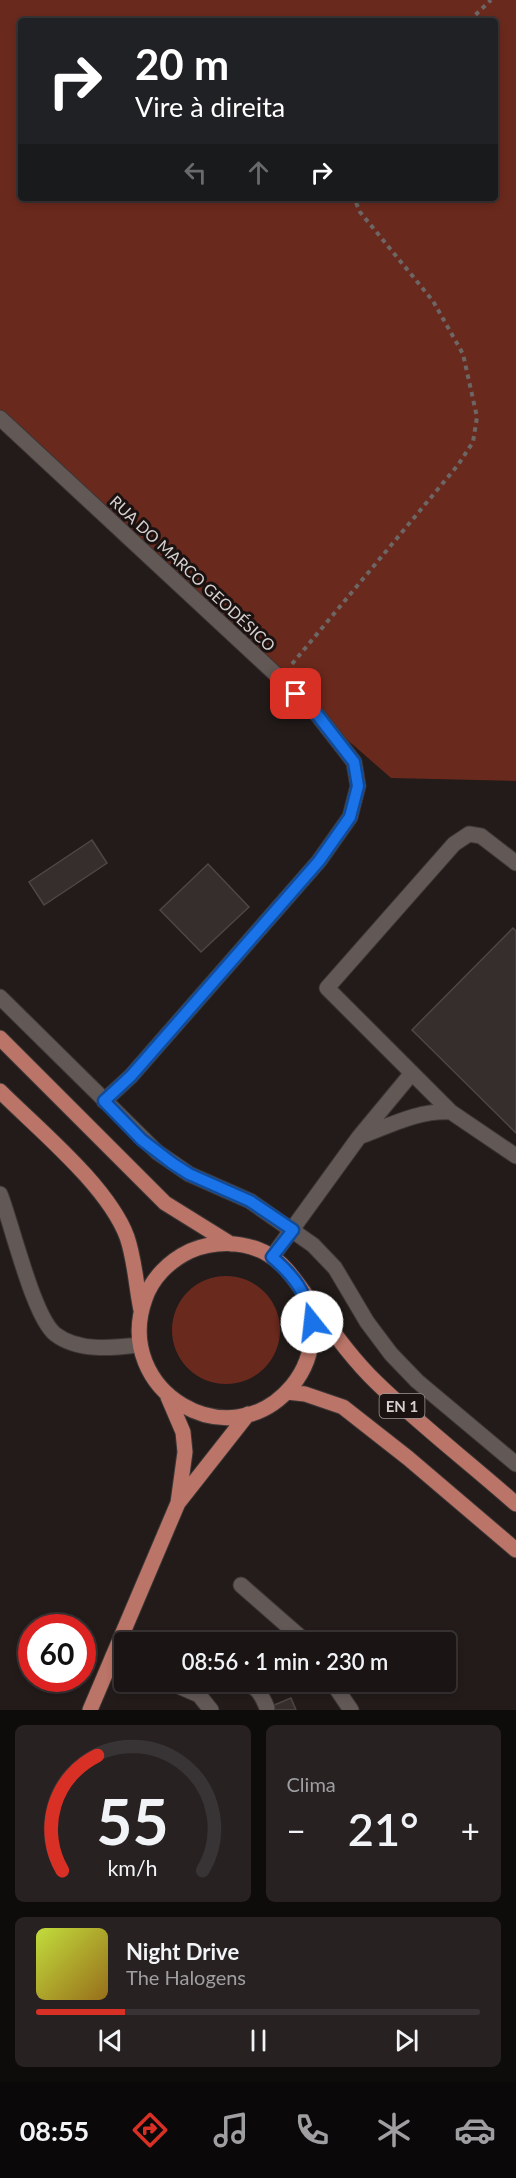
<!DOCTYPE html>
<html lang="pt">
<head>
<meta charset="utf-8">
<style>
	:root { --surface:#1a1414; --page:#272122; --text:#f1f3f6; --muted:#9f9ea0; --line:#383334; --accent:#d93025 }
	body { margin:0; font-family:Lato,sans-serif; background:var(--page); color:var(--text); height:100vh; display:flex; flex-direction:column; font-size:22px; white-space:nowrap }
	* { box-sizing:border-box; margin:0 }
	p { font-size:20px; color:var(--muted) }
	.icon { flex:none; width:33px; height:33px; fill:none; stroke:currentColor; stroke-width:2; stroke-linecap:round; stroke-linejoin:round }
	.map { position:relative; height:1710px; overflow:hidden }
	.drawer { display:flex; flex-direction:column; gap:15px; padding:15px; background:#0e0b0b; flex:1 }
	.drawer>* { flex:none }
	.top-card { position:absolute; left:18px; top:18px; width:480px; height:183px; border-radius:6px; box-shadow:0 3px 9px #0003,0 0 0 2px var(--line); background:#202124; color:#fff; overflow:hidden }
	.speed { position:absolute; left:18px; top:1614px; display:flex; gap:12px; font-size:30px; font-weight:700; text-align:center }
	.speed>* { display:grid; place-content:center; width:78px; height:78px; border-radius:50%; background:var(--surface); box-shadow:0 3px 9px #0003,0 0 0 2px var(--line); line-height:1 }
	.speed .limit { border:9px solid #d22; background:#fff; color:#111 }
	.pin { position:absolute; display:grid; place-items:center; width:51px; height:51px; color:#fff; margin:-26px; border-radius:12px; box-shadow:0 3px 9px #0006 }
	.me { position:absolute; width:66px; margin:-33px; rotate:344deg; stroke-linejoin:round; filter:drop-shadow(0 0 4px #0008) }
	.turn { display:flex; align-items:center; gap:21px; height:126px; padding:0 18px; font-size:27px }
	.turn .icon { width:78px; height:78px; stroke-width:2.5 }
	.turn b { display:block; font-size:42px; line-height:51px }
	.lanes { display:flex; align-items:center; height:57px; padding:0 18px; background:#0003; justify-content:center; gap:30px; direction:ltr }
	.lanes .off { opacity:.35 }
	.big { font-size:45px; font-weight:600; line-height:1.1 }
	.drawer .widget { flex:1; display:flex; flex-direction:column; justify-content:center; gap:9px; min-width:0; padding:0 21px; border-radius:9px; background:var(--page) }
	.drawer .dial { align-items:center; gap:0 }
	.dial svg { height:156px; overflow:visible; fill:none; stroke:var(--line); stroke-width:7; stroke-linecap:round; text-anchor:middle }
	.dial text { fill:var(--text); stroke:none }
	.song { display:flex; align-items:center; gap:18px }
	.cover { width:72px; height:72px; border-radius:9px; background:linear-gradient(135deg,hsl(70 70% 55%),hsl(40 70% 35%)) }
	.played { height:6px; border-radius:3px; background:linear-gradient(90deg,var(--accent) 20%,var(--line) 20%) }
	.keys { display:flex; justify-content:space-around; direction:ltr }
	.heat { display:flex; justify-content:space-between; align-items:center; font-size:33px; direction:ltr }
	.drawer .tiles { flex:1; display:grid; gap:15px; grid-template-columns:1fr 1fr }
	.widget:last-child { grid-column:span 2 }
	.trip { position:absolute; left:114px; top:1632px; width:342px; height:60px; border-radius:6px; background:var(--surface); box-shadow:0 3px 9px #0003,0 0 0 2px var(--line); font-weight:600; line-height:60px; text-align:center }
	.tab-bar { display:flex; height:96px; justify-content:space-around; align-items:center; background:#0a0808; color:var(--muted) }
	.tab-bar .icon { width:42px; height:42px }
	.tab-bar .selected { color:var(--accent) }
	.tab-bar b { font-size:27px; color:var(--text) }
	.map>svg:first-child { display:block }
	.green { fill:#6a291d; fill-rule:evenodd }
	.building { fill:#352e2c; stroke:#4e4644; stroke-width:1.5 }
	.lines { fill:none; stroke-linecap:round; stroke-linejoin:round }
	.minor-casing { stroke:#3c3635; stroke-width:17 }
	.major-casing { stroke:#3c3635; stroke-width:17 }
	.path { stroke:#6c6665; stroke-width:4; stroke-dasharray:4.5 4.5; stroke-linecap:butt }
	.minor { stroke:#625957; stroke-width:15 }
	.major { stroke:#bb7568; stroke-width:15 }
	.route-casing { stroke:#114b97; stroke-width:15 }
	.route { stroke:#1a73e8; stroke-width:10 }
	.labels { text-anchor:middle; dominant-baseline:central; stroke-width:6; stroke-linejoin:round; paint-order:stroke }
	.shield { fill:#191211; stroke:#9d9796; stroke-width:1.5 }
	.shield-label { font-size:15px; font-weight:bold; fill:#d5d0cf }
	.street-label { font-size:16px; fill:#d5d0cf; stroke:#191211 }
</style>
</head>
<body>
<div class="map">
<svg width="516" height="1710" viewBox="0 0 516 1710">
	<rect width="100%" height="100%" fill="#221b1a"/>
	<path class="green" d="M0,0h516v781l-125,-3 -270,-236 -121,-128zM21,21h474v177h-474z
		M172 1330a54 54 0 1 1 108 0a54 54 0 1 1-108 0Z"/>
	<path class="building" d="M92,840l15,23 -63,42 -15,-23z
		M208,864l41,43 -48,45 -41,-42z
		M513,928l3,3v202l-104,-103z
		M291,1698l5,12h-33l4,-2z"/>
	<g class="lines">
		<defs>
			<path id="minor" d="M0,418l312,290 42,54 4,24 -8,31 -31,44 -188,215 -27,25
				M516,863l-35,-27 -12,-2 -15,10 -127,144 124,124 65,44
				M0,997l157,155 32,22 61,27 63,44 22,23 32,54 24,32 26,27 99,83
				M359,1137c30,-11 59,-27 92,-25
				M0,1194c12,30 33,122 55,140 23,18 58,14 85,11
				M272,1257l87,-120 53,-64
				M241,1585l65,57
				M113,1656l11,5
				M169,1682l30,13 12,15
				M241,1682c16,4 20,11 26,26
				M332,1682l19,28"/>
			<path id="major" d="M0,1038l165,165 66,41
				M0,1091c39,39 108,95 127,146 8,23 9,49 14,73
				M304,1292c12,33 11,66 -12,94 -63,75 -180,5 -147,-87 7,-21 24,-38 45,-48 24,-10 51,-10 74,1 19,10 29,25 41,42 22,29 44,62 71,88 44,43 94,81 140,122
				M287,1392l18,2 38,13 65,51 108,92
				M178,1503l70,-89
				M90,1710l88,-207 7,-51 -2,-20 -15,-35"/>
		</defs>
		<use href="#minor" class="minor-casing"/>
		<use href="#major" class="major-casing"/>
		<path class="path" d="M469,21l22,-21
			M292,664l166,-199 15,-23 4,-25 -14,-63 -30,-53 -73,-89 -6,-14"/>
		<use href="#minor" class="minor"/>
		<use href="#major" class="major"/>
	</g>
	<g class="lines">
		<defs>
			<path id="route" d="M296,694l16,14 42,54 4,24 -8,31 -31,44 -188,215 -27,25 38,39 30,23 17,11 61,27 43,29 -21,27c22,19 35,36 40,65"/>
		</defs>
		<use href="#route" class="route-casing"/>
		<use href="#route" class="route"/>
	</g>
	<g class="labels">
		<rect class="shield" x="379.5" y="1394" width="45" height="24" rx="4.5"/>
		<g class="shield-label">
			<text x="402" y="1406">EN 1</text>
		</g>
		<g class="street-label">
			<text transform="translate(193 573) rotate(43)">RUA DO MARCO GEODÉSICO</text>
		</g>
	</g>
</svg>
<div class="speed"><div class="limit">60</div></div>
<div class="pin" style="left:296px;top:694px;background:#d93025"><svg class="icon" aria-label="arrive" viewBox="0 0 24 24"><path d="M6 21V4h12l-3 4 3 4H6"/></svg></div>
<svg class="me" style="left:312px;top:1322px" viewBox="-20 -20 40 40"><circle r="19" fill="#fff"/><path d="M0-13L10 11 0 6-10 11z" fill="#1a73e8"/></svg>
<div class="trip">08:56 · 1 min · 230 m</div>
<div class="top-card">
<div class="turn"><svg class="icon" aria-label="right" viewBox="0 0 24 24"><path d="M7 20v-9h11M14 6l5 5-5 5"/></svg><div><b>20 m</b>Vire à direita</div></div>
<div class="lanes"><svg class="icon off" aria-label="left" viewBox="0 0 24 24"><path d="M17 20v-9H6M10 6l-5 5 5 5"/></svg><svg class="icon off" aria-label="ahead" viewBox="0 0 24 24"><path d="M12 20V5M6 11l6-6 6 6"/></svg><svg class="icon" aria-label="right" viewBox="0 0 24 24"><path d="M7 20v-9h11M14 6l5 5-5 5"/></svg></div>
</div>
</div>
<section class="drawer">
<div class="tiles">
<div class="widget dial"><svg viewBox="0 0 100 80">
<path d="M14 69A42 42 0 1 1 86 69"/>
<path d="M14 69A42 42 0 0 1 32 10" stroke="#d93025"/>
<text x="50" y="56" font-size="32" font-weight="700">55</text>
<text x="50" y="72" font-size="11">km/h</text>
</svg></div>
<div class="widget"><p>Clima</p>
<div class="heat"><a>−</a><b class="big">21°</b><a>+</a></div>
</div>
<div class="widget">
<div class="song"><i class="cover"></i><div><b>Night Drive</b><p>The Halogens</p></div></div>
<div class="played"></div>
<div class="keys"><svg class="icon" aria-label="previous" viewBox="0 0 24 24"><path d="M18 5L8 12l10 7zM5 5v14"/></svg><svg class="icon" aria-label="pause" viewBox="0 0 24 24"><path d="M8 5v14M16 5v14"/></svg><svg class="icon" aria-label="next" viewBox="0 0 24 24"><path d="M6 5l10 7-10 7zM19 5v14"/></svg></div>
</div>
</div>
</section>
<nav class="tab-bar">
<b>08:55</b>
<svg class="icon selected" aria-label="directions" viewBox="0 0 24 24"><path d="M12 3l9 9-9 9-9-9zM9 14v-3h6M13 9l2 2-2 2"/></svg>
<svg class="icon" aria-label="music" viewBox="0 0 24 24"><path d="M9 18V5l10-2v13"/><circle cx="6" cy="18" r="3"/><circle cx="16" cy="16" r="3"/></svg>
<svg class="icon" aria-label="phone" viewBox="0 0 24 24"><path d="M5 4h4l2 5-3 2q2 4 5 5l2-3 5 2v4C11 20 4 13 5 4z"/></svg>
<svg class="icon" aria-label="climate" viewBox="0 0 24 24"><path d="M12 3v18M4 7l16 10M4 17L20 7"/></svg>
<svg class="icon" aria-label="car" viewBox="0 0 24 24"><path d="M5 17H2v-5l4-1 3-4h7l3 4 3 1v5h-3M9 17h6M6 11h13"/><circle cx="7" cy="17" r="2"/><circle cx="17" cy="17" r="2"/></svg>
</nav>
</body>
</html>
